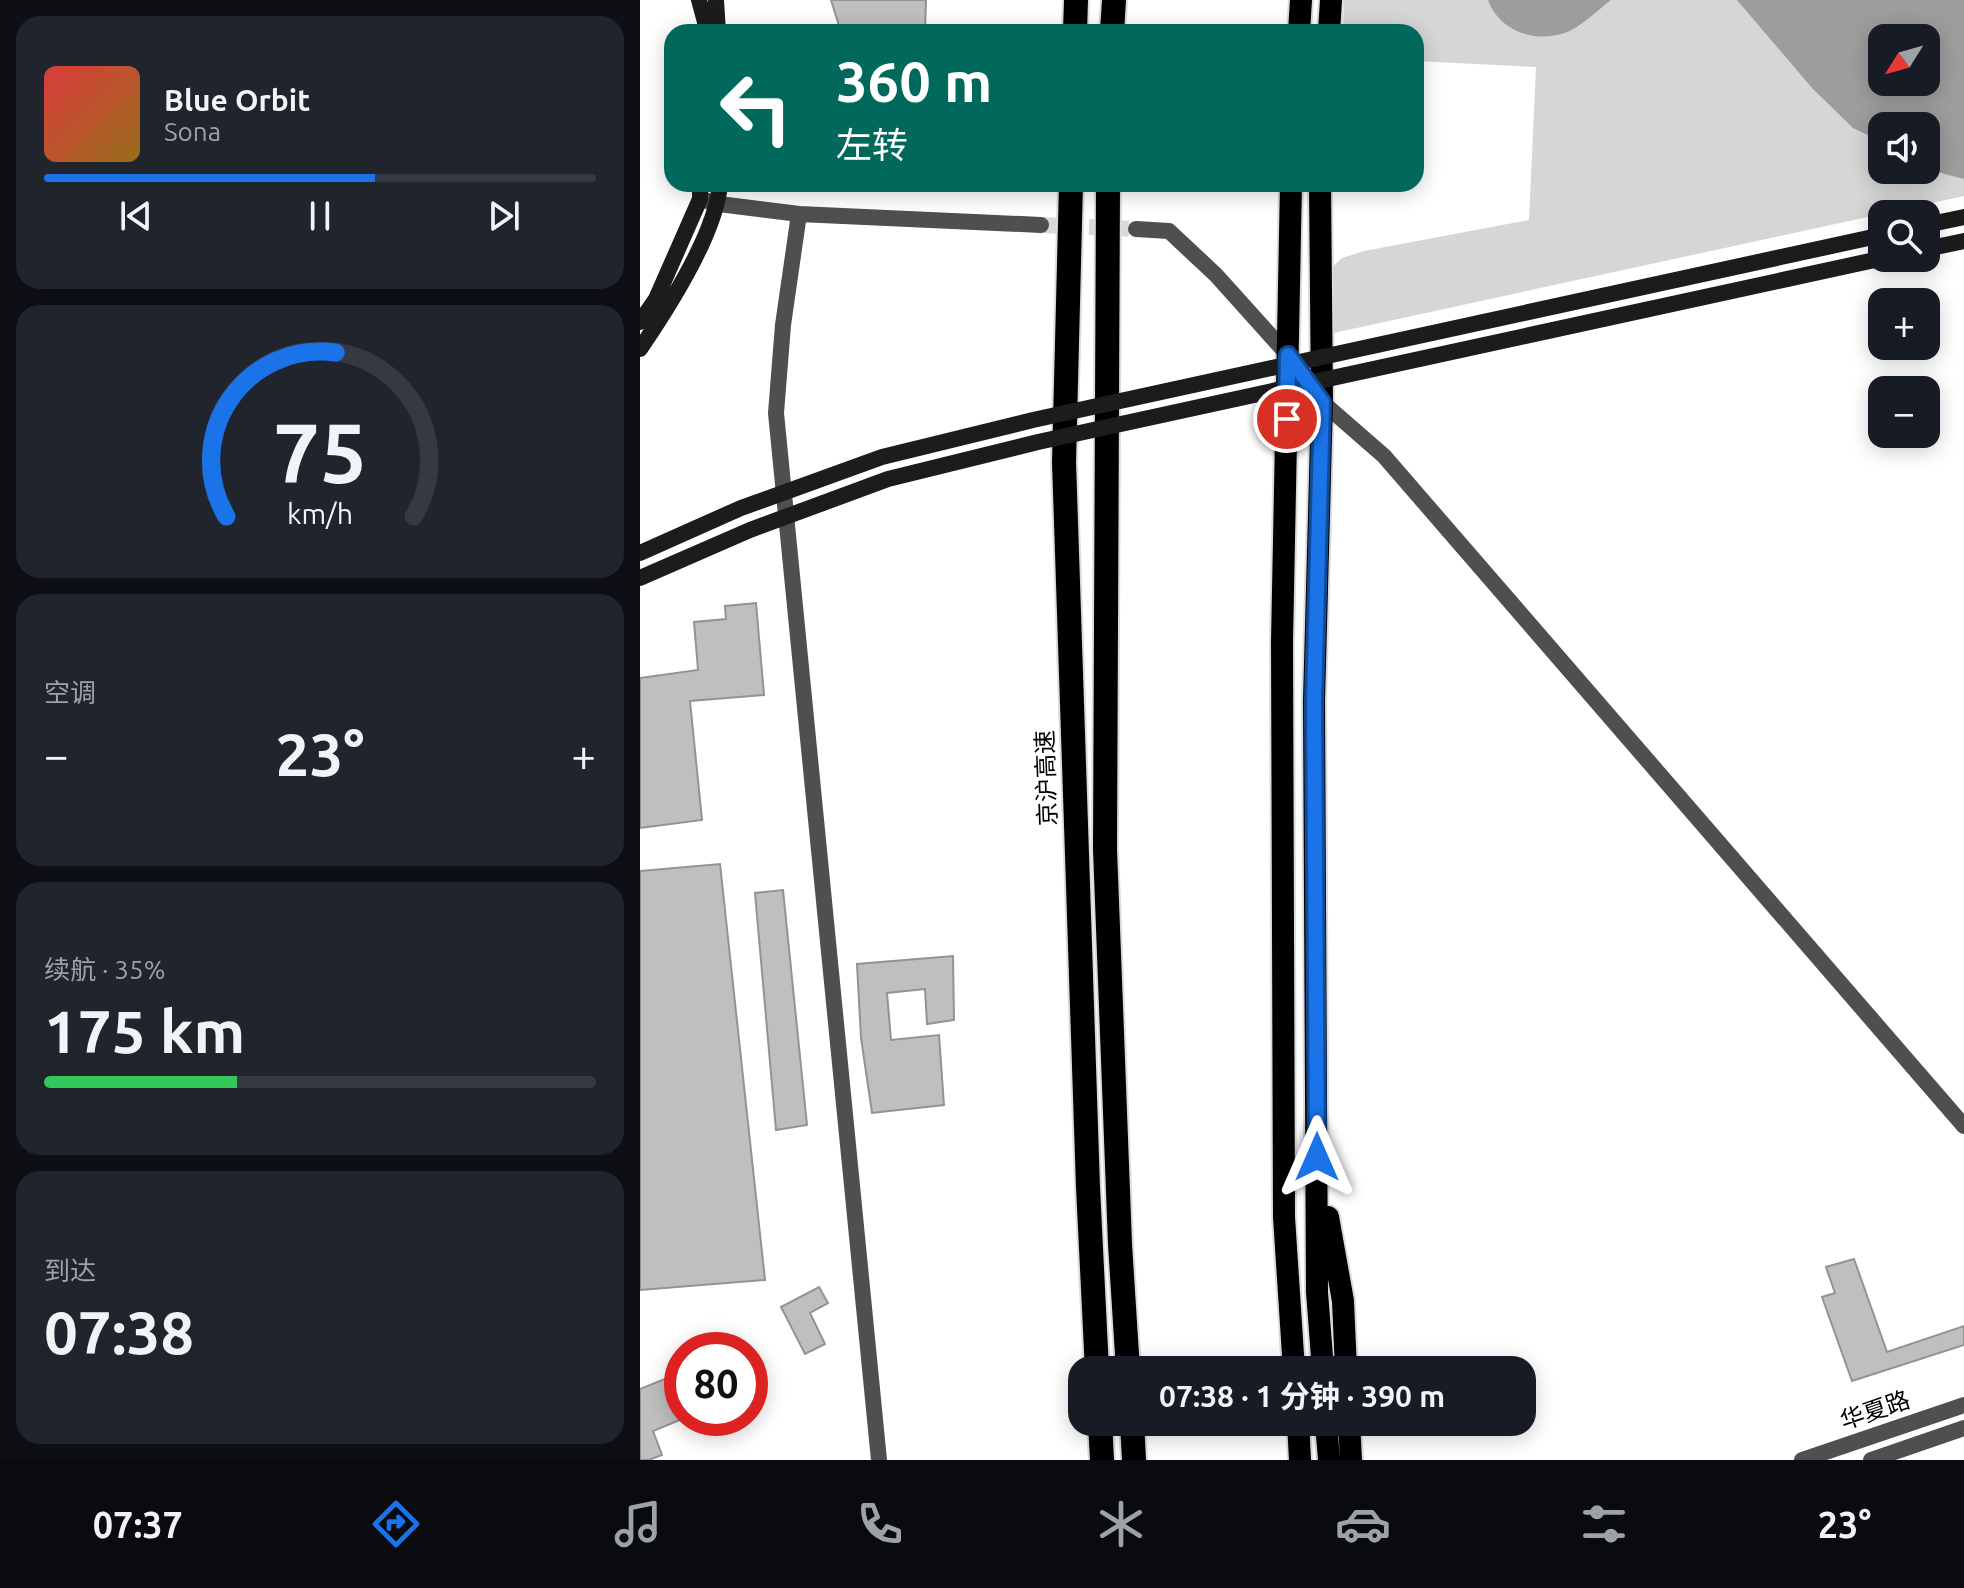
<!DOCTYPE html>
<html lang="zh">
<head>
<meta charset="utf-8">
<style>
	:root { --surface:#171b24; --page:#20242c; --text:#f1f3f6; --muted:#9ea1a6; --line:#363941; --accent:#1a73e8 }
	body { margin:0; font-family:Ubuntu,"Noto Sans SC",sans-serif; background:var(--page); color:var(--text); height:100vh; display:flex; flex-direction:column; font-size:30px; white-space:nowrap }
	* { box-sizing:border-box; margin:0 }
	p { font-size:26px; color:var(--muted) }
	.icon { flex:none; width:44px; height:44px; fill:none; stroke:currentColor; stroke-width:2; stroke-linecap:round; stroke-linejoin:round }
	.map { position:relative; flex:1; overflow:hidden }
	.side { display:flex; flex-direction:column; gap:16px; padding:16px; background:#0d0f14; width:640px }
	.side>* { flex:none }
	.top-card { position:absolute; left:24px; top:24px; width:760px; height:168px; border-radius:24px; box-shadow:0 4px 20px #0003; background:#00695c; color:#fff; overflow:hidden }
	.needle { width:52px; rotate:233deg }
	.fabs { position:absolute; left:1228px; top:24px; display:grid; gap:16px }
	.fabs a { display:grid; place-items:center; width:72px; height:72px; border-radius:16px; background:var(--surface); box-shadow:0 4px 20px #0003; font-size:40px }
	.speed { position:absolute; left:24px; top:1332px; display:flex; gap:16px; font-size:40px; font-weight:700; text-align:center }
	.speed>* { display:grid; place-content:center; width:104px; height:104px; border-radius:50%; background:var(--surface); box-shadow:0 4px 20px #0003; line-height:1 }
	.speed .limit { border:12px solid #d22; background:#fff; color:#111 }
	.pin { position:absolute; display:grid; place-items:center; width:68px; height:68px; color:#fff; margin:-34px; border:4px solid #fff; border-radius:50%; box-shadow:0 2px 8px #0007 }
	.me { position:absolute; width:88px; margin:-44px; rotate:0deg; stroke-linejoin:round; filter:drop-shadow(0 0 6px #0008) }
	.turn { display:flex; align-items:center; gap:28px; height:168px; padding:0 40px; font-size:36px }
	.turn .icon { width:104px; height:104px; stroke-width:2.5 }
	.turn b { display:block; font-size:56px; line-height:68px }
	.big { font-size:60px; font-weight:700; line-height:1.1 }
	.side .card { flex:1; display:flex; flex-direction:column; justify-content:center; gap:12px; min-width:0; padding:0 28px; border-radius:24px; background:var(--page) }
	.side .dial { align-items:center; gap:0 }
	.dial svg { height:208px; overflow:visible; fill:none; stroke:var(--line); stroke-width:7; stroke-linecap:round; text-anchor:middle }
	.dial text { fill:var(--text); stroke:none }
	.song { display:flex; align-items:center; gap:24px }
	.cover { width:96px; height:96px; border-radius:12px; background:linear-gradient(135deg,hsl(0 70% 55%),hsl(40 70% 35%)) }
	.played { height:8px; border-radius:4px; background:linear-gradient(90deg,var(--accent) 60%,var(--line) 60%) }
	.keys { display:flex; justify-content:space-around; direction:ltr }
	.heat { display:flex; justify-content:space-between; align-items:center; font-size:44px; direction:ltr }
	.charge { height:12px; border-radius:6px; background:linear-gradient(90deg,#34c759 35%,var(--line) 0) }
	.trip { position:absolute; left:428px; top:1356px; width:468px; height:80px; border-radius:24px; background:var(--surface); box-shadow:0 4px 20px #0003; font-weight:700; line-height:80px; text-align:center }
	.tabs { display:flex; height:128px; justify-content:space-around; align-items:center; background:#090b0e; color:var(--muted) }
	.tabs .icon { width:56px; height:56px }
	.tabs .on { color:var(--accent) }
	.tabs b { font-size:36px; color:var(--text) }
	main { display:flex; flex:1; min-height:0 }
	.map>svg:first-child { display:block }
	.green { fill:#d6d6d6; fill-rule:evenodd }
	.water { fill:#9d9d9d; fill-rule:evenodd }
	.building { fill:#bfbfbf; stroke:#939393; stroke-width:2 }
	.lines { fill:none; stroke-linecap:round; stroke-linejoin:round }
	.minor-tunnel { stroke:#d9d9d9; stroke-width:16; stroke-dasharray:16 8; stroke-linecap:butt }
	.trunk-casing { stroke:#dbdbdb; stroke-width:26 }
	.motorway-casing { stroke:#dbdbdb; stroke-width:28 }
	.minor { stroke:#4f4f4f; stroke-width:16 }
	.tertiary { stroke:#4f4f4f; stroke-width:16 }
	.secondary { stroke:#1c1c1c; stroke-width:16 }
	.trunk { stroke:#000; stroke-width:22 }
	.motorway { stroke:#000; stroke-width:24 }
	.secondary-bridge { stroke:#1c1c1c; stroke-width:16 }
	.route-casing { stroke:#114b97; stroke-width:20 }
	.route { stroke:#1a73e8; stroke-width:14 }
	.labels { text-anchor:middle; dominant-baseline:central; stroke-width:8; stroke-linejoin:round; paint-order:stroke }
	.street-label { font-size:24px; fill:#000; stroke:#fff }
</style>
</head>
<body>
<main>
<section class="side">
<div class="card">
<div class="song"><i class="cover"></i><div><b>Blue Orbit</b><p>Sona</p></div></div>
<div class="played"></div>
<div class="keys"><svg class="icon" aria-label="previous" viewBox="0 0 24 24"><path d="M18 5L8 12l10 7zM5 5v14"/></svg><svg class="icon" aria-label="pause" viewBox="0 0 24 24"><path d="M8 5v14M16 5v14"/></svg><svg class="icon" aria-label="next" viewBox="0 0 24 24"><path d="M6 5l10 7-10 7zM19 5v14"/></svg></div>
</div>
<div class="card dial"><svg viewBox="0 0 100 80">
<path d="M14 69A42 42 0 1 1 86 69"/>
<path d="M14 69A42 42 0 0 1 56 6" stroke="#1a73e8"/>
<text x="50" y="56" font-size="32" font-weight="700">75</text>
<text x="50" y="72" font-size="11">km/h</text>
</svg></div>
<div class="card"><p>空调</p>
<div class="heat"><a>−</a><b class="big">23°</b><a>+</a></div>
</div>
<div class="card"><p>续航 · 35%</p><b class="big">175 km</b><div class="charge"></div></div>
<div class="card"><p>到达</p><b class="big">07:38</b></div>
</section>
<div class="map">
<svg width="1324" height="1460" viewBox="0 0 1324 1460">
	<rect width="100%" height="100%" fill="#fff"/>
	<path class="green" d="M704,0h620v196l-635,138 1,-65 12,-11 22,-7 165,-31 7,-153 -120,-6v-29h-73zM1242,38h44v44h-44zM1242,126h44v44h-44z"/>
	<path class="water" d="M848,0h123c-13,10 -30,27 -46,33 -31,10 -66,-2 -77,-33z
		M1097,0h227v179l-38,-10v-43h-44v16l-29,-14 -41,-40zM1242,38h44v44h-44z"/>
	<path class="building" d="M191,0h95l-1,32h-84z
		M116,603l8,92 -74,6 12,119 -62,8v-150l58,-8 -4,-48 32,-3 -1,-13z
		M80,864l45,416 -125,10v-419z
		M143,890l24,235 -31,5 -21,-237z
		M313,956l1,64 -27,4 -2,-35 -38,4 4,47 48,-5 5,70 -72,8 -11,-75 -4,-74z
		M1214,1259l33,93 77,-26v19l-112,36 -30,-84 13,-4 -9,-26z
		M179,1287l9,16 -18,10 15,31 -20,10 -24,-47z
		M42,1372v47l-29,12 9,24 -13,5h-9v-71z"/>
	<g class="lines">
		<path class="minor-tunnel" d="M401,225l95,4"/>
		<defs>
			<path id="trunk" d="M659,32l2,-32
				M689,32l2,-32
				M651,184l-9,458 2,575 10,153
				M680,184l2,218 -8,299 3,591 6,78
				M688,1217l15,84 3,69
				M658,1422l2,38
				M686,1422l3,38
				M709,1422l2,38"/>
			<path id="motorway" d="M435,32l1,-32
				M472,32l2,-32
				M431,184l-7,278 24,725 9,183
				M468,184l-3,665 15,395 8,126
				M460,1422l2,38
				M492,1422l2,38"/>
		</defs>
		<use href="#trunk" class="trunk-casing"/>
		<use href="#motorway" class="motorway-casing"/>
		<path class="minor" d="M64,200l15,4 80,10 242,11
			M159,214l-16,111 -7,88 103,1047
			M496,229l33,2 47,44 72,80 34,47 62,54 580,670"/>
		<path class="tertiary" d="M1162,1460l162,-55
			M1231,1460l93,-32"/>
		<path class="secondary" d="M59,0l6,22v10
			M76,0l2,32
			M1286,225l38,-8
			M1286,249l38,-8
			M0,322l16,-23 44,-100v-15
			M0,349c28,-41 76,-116 80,-165"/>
		<use href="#trunk" class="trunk"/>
		<use href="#motorway" class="motorway"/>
		<path class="secondary-bridge" d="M0,553l101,-45 141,-51 151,-37 849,-185
			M0,578l110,-48 138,-51 150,-37 846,-184"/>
	</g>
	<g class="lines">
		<defs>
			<path id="route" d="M647,419l1,-64 34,47 -8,299 3,456"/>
		</defs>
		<use href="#route" class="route-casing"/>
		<use href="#route" class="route"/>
	</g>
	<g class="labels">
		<g class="street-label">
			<text transform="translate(406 778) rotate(-92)">京沪高速</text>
			<text transform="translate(1235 1410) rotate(-19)">华夏路</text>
		</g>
	</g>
</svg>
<div class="fabs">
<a><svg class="needle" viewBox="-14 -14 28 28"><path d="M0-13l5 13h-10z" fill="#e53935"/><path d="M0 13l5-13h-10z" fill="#9ea1a6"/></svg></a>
<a><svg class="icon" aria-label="sound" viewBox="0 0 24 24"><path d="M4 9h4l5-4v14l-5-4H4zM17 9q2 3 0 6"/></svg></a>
<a><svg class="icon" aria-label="search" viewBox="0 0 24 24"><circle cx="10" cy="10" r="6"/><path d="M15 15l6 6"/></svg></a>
<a>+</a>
<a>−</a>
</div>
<div class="speed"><div class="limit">80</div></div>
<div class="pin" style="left:647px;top:419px;background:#d93025"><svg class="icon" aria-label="arrive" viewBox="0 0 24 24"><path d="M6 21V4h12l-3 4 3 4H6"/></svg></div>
<svg class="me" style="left:677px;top:1157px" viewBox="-20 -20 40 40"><path d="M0-17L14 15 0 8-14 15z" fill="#1a73e8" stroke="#fff" stroke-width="4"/></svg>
<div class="trip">07:38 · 1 分钟 · 390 m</div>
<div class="top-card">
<div class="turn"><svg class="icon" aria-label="left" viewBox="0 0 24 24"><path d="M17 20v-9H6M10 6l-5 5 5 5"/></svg><div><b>360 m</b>左转</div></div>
</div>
</div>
</main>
<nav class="tabs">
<b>07:37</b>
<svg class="icon on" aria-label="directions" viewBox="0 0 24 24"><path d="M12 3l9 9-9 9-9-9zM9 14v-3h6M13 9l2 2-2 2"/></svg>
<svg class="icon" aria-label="music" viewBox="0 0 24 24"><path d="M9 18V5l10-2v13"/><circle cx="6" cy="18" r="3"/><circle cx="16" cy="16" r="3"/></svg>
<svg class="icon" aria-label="phone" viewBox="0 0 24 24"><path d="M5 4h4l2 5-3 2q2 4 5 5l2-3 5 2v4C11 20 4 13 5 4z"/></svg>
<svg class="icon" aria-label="climate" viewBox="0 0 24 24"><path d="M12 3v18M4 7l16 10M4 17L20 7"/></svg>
<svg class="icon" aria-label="car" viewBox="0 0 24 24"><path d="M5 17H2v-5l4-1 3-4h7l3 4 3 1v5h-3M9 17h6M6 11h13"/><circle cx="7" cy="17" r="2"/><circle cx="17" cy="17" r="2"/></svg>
<svg class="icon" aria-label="filters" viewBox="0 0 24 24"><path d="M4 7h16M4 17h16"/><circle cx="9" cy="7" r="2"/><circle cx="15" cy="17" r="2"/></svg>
<b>23°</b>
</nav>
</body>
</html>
